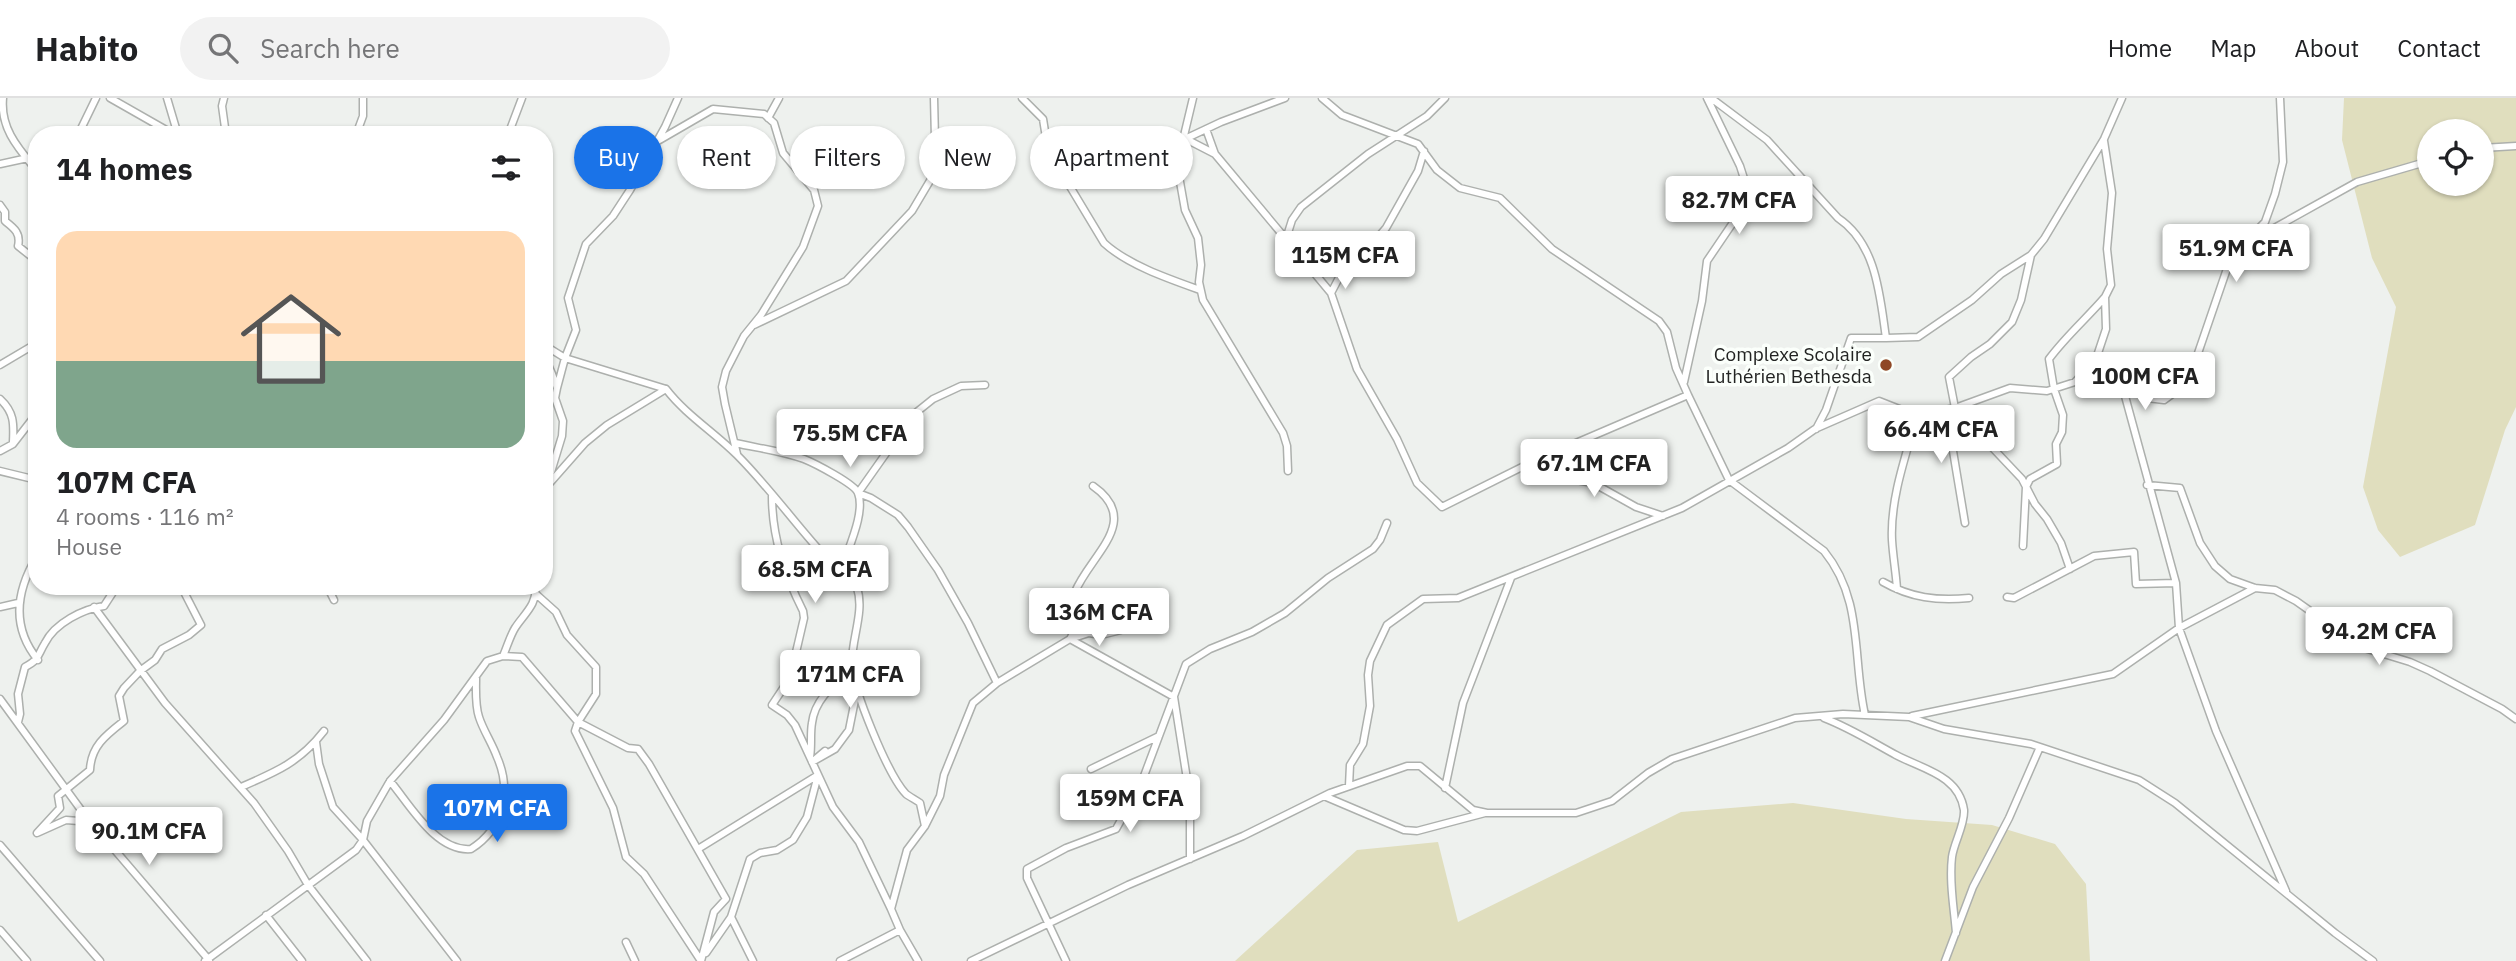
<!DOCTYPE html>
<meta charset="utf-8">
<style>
body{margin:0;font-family:"IBM Plex Sans",sans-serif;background:#f2f2f2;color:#202124;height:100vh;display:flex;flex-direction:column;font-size:26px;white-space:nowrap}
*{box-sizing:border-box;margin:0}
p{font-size:23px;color:#757577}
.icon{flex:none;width:38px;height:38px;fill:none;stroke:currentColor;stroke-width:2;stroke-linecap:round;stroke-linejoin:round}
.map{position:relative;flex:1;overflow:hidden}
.drawer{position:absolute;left:28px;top:28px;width:525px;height:469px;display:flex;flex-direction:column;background:#fff;border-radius:28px;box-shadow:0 2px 5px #0004}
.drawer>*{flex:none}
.hud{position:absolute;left:574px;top:28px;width:665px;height:63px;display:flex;gap:14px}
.buttons{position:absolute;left:2417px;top:21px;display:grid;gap:14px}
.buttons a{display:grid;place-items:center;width:77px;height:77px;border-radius:50%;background:#fff;box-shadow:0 2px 5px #0004;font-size:35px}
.price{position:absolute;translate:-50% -60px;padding:0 16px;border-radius:7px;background:#fff;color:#222;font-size:23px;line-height:46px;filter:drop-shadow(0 2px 4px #0008)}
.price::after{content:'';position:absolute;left:50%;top:42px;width:21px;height:16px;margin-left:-10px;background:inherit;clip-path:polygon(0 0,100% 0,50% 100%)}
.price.selected{background:#1a73e8;color:#fff}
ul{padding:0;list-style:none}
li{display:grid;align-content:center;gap:14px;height:371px;padding:0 28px}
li+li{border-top:2px solid #e0e0e0}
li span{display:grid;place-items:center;height:217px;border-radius:21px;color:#555}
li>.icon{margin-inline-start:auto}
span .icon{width:126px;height:126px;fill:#fffc;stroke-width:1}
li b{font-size:30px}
h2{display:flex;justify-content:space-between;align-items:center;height:84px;padding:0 28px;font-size:30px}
.pill{padding:0 24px;border-radius:32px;background:#fff;box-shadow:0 2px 5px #0004;font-size:24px;line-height:63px}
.pill.selected{background:#1a73e8;color:#fff}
header{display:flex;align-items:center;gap:42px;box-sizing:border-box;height:98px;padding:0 35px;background:#fff;border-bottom:2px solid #e0e0e0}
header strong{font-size:33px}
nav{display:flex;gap:38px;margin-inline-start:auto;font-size:24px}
.search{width:490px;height:63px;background:#f2f2f2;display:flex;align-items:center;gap:18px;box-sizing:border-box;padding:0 24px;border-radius:38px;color:#757577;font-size:26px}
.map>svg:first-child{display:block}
.green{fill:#e0debe;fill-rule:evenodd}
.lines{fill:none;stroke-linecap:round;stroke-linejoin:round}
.street-casing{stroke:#adb0ad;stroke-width:9}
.street{stroke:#fff;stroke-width:6}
.poi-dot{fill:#8f4726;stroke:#fbfffb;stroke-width:2.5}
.labels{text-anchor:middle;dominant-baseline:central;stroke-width:7;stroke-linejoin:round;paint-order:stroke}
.poi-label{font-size:19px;fill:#232423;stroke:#fbfffb;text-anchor:end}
</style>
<header>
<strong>Habito</strong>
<div class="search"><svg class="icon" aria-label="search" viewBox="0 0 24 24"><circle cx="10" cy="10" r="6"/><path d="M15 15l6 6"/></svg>Search here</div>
<nav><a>Home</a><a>Map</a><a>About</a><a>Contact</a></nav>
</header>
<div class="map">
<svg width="2516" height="863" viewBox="0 0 2516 863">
<rect width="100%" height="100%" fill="#eef1ee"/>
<!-- green -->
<path class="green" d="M2344 0H2516V309L2505 332 2475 427 2400 459 2378 432 2363 389 2396 209 2372 160 2342 42ZM2429 33H2482V86H2429Z
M1793 705 1906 721 1992 727 2055 746 2086 786 2090 863H1235L1357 752 1438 744 1458 824 1681 714Z"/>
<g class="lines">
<defs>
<path id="street" d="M3 0C0 31 19 51 37 73
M110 0 175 37
M167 0 178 37
M224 0 222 8 226 37
M1022 0 1043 21 1048 52 1104 145C1128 167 1169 181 1200 192
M1193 0 1177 67 1185 112 1198 140 1201 167 1199 184 1203 202 1283 335 1287 348 1288 373
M1322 0 1342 17 1418 46 1437 72 1460 90 1500 100 1552 151 1659 223 1667 234 1676 270 1688 297 1729 382 1824 453C1864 502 1852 559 1865 617
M1711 0 1767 42 1838 120C1877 146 1880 199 1886 240H1851L1826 312 1816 331
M768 20 779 0
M1206 31 1215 56
M78 37 96 0
M356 37 363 18V0
M508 37 522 0
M1182 39 1215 56 1331 195 1357 271 1397 341 1417 385 1442 409 1534 363 1688 297
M1187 40 1221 24 1285 0
M2104 43 2112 95 2107 151 2111 187 2105 199 2106 231 2096 261 2122 287 2176 485 2179 530 2216 633 2286 793
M656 44 713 11 764 16 774 25 783 55 814 92 818 108 803 149 761 217 744 238 726 273 722 289 725 306 737 356
M2482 50 2516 48
M0 66 37 58
M0 107 5 114V123C14 130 21 135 18 148L37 163
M1286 141 1292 122 1301 109 1368 56 1427 18 1445 0
M2249 144 2357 84 2429 63
M1331 195 1343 172 1369 150 1386 130 1418 73 1424 53
M754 227 846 183 912 113 931 81 935 41 934 0
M1886 240 1918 239 1972 202 2001 176 2031 157
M544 247 565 260 666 291
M544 257 552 276 557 290 555 300 563 323 562 338 544 397
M0 267 37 245
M1684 284 1702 203 1707 163 1747 104V90L1740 68 1707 0
M985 287 961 288 933 301 913 317 858 395 871 400 898 417 908 429 938 472 968 525 997 585
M2122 287 2147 300 2164 302 2179 291 2195 264 2231 159 2265 124 2275 96 2283 64 2280 0
M557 290 565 260 576 232 568 200 586 146 613 118 630 92 665 29 678 0
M0 301C14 314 14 325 13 344
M1955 310 1950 335 1965 425
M735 345C757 350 782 353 804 361 814 365 855 386 858 395 866 416 846 454 841 474
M0 353 13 346 37 315
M1534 363 1571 381 1593 385 1636 409 1663 418
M0 373 37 382
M548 387 585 345 607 327 666 291C686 317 714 334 737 357 779 399 812 451 857 490 865 513 851 542 852 566 853 592 888 677 906 696 910 699 916 702 920 705L925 728
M2147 387 2180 390 2200 445 2215 468 2230 481 2255 490 2275 492 2296 503 2361 549 2410 564 2430 573 2502 611 2516 621
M772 398C772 440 785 477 803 513L804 520 790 580 772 607 787 617 795 627 833 709 859 744 891 811
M2023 448 2026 389 2030 381 2057 366 2056 346 2062 334 2063 317 2054 291 2049 261C2066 238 2087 220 2105 199
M37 458C16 493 11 529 38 562
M2070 471 2061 445 2047 421 2035 406 2022 381 1987 344 1976 323 1955 310 2010 290 2047 293 2075 284 2096 261
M1883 484C1911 500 1937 503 1969 500
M327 488 334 502
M1897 491C1896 475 1893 459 1892 442 1890 401 1906 357 1917 318
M537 497 556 514 567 537 596 569V596L578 624 575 633 613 710 626 759 644 776 701 863
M2007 499 2014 500 2094 458 2134 454 2136 486 2176 485
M0 509 18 505
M94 509 165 605 254 705 288 753 308 787 367 863
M1070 541 1174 599 1190 700V761
M1070 541C1083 519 1068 512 1075 494 1090 457 1143 423 1093 388
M503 558C507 549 510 538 515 530 524 516 538 506 535 488
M0 601 84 716 209 862
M1912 618 2113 576 2179 530 2255 490
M1824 620C1850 630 1872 644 1896 657 1922 671 1959 677 1964 712 1965 727 1954 744 1952 759 1949 784 1954 810 1956 835
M18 624 20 616 18 596 25 569C40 561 37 558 45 545 55 525 83 511 104 508L117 488
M316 644 319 666 333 709 363 742 457 863
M825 653 812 664 835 651 849 632 855 602 854 590
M810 659C812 647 810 636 812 625 815 600 835 586 852 571
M1091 671 1159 638
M390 683C410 707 436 754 471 751 503 731 512 693 497 659 492 645 483 632 479 619 475 607 476 592 476 580
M1349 688 1350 667 1363 646 1370 608 1368 577 1370 563 1387 527 1423 501 1458 500 1682 410 1788 350 1815 331 1879 303 1917 318 1955 310 1949 279 1971 259 1990 246 2012 224 2021 202 2031 157 2044 141 2104 41 2122 0
M241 689C276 674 300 664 324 633
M1445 690 1463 605 1511 480
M1324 698 1404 732 1417 733 1485 715
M91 724 66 722 37 735 60 710 58 698 90 672C91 648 106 637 124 623L119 598 124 590 140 573 155 562 162 551 189 537 201 527 181 488
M0 747 100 863
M698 751 818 677
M266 817 302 863
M731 819 753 863
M0 832 27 863
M626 844 635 863
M706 855 731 819 750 761 760 755 777 752 793 742 807 719 818 677
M205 863 356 752 363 742 367 723 390 683 444 622 487 563 503 558 522 559 578 624 628 650 638 651 649 666 726 801 714 814 701 863
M840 863 900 832
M918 863 900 832 891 811 907 752 925 728 940 698 944 677 973 605 997 585 1070 541 1089 535 1101 537 1121 532
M971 863 1128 787 1243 738 1330 695 1407 668H1420L1473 712 1487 715H1576L1612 703 1648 675 1672 661 1795 620 1843 616 1909 619 1944 631 2031 646 2139 682 2175 705 2335 835 2373 863
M1066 863 1027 780V771L1066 750 1116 731 1141 686 1186 566 1210 551 1252 534 1285 515 1328 480 1373 451 1380 442 1387 425
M1945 863 1973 789 2009 720 2040 649"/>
</defs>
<!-- street casing -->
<use href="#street" class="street-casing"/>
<!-- street -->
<use href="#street" class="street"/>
</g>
<!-- markers -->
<circle class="poi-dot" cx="1886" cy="267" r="7"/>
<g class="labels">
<!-- poi labels -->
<g class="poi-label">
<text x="1872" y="256">Complexe Scolaire<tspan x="1872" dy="22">Luthérien Bethesda</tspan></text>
</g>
</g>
</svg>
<div class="buttons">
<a><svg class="icon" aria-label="locate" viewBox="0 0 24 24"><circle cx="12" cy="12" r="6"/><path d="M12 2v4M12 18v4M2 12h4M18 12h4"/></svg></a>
</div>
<b class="price" style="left:1739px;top:138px">82.7M CFA</b>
<b class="price" style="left:2236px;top:186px">51.9M CFA</b>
<b class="price" style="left:1345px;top:193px">115M CFA</b>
<b class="price" style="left:2145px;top:314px">100M CFA</b>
<b class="price" style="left:1941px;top:367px">66.4M CFA</b>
<b class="price" style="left:850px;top:371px">75.5M CFA</b>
<b class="price" style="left:1594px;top:401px">67.1M CFA</b>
<b class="price" style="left:815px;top:507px">68.5M CFA</b>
<b class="price" style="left:1099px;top:550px">136M CFA</b>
<b class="price" style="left:2379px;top:569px">94.2M CFA</b>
<b class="price" style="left:850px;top:612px">171M CFA</b>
<b class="price" style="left:1130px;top:736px">159M CFA</b>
<b class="price selected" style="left:497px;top:746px">107M CFA</b>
<b class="price" style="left:149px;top:769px">90.1M CFA</b>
<div class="hud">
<a class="pill selected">Buy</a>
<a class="pill">Rent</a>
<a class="pill">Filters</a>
<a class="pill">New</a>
<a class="pill">Apartment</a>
</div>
<section class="drawer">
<h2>14 homes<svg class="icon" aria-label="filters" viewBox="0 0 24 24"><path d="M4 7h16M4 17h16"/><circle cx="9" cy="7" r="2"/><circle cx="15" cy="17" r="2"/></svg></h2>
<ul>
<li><span style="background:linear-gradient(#ffd9b3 60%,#7fa58c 0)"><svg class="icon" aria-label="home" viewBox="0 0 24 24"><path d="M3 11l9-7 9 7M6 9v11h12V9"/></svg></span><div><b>107M CFA</b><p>4 rooms · 116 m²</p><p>House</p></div></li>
</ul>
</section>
</div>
